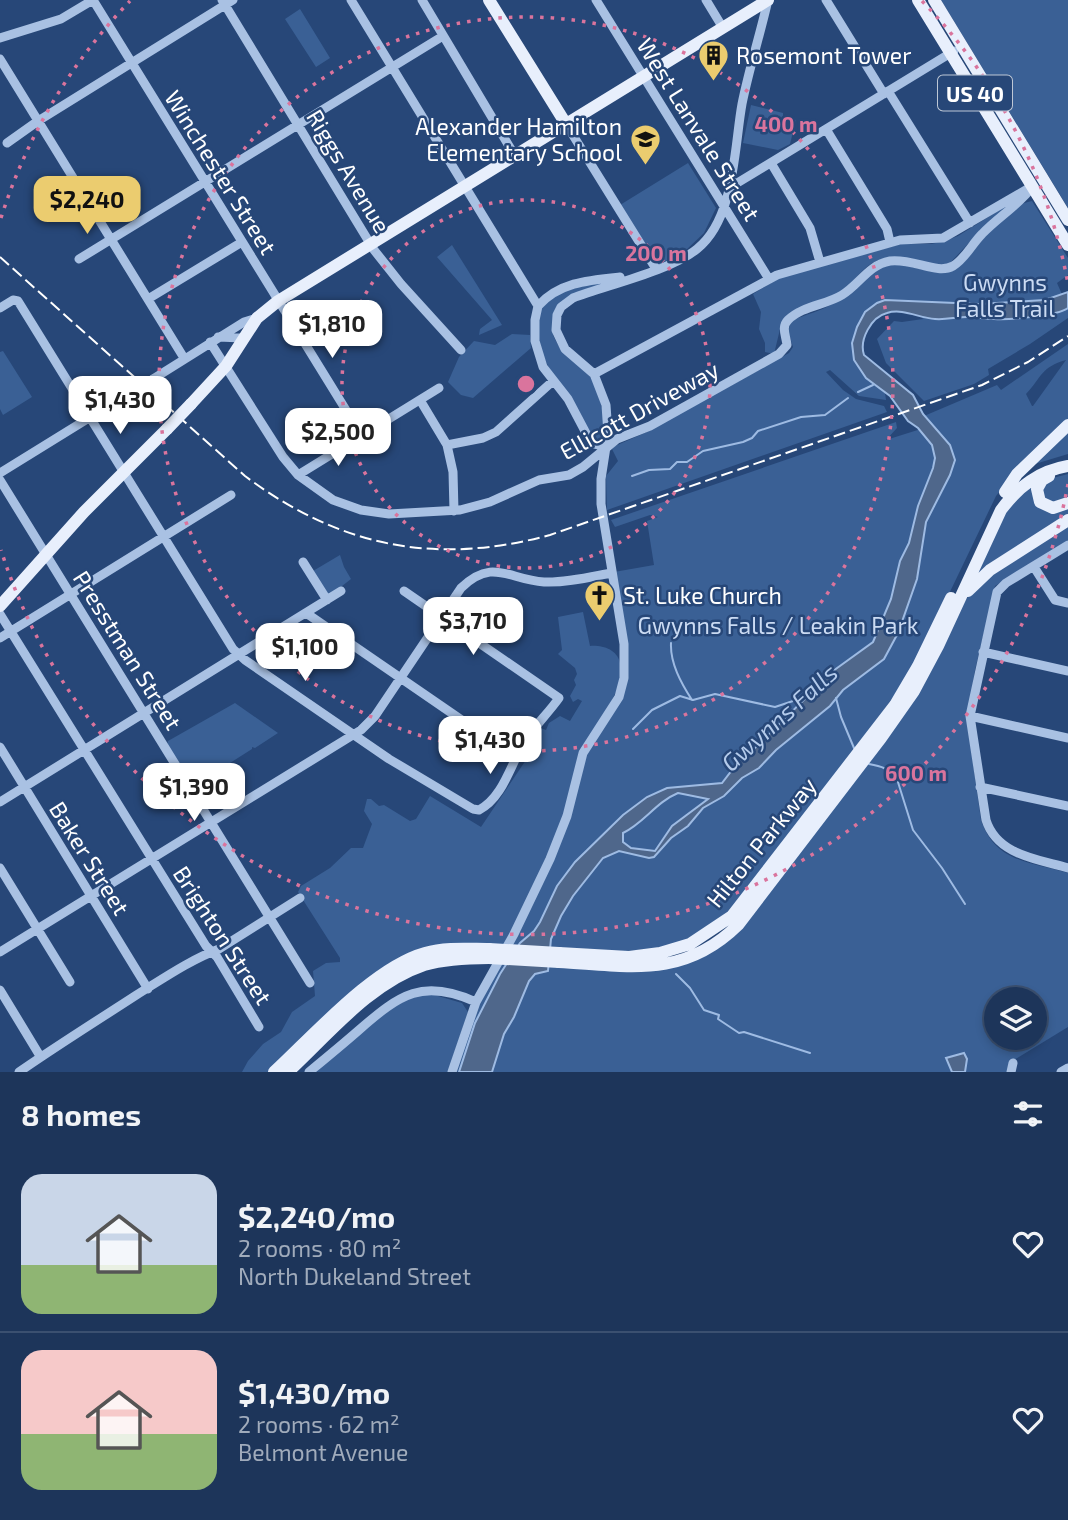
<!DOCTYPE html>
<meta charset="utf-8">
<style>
body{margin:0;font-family:"Exo 2",sans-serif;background:#2a4063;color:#f1f3f6;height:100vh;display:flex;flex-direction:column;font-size:26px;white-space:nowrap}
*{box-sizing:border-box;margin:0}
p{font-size:23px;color:#a0abbb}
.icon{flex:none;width:38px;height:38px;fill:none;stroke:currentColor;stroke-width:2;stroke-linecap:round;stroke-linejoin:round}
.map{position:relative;height:1072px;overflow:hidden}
.side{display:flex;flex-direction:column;background:#1d355a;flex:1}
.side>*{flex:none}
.tools{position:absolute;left:984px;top:987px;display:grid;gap:14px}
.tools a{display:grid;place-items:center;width:63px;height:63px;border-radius:50%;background:#1d355a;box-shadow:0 4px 10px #0003,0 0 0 2px #3b5070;font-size:35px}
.price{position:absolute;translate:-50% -60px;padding:0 16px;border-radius:14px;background:#fff;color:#222;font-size:23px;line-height:46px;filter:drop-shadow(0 2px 4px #0008)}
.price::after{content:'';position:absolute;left:50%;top:42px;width:21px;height:16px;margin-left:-10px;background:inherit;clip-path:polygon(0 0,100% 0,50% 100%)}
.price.selected{background:#ebcc6f;color:#111}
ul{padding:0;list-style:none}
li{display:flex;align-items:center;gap:21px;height:175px;padding:0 21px}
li+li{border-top:2px solid #3b5070}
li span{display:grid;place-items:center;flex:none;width:196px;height:140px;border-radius:21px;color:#555}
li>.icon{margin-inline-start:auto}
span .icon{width:84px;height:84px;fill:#fffc;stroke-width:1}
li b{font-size:30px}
h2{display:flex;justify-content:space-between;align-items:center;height:84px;padding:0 21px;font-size:30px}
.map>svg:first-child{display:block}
.green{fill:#3a6095;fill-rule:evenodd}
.water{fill:#4f678b;stroke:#9ebbe3;stroke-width:2;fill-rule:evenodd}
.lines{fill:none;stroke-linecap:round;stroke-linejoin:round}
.stream{stroke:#9ebbe3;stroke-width:2}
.minor{stroke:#a9c1e3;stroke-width:9}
.major{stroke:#e8effc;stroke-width:12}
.rail{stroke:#fff;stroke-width:2;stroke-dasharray:12 5;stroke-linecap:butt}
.minor-bridge{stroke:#a9c1e3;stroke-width:9}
.major-bridge{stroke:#e8effc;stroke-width:12}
.ring{fill:none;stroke:#da749d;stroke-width:3.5;stroke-dasharray:3.5 7}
.labels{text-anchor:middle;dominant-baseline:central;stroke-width:5;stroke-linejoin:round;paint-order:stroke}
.shield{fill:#274778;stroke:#bec8d6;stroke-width:2}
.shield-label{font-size:21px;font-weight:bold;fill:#fff}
.poi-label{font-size:23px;fill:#fff;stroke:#274778;text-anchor:start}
.street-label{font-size:23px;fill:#fff;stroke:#274778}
.park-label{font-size:23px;fill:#cbdbf3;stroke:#274778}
.water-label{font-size:24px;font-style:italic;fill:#b4cbeb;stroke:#274778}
.centre{fill:#da749d;stroke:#274778;stroke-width:3.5}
.ring-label{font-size:21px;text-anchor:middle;font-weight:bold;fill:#da749d;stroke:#274778;stroke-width:5;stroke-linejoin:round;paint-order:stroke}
</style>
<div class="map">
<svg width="1068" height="1072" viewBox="0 0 1068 1072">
<rect width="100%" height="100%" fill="#274778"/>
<!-- green -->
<path class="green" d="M941 0H1068V208Z
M300 9 330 58 316 67 285 19Z
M751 105 783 113V116L796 120 790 144 778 150 743 143Z
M688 163 716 208 704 233 685 251 658 265 620 205Z
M1017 199 983 228 948 265C924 266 906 253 879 260 863 265 855 282 842 291 824 305 801 314 781 325L774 354 765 352V343L759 329 761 312 753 294 781 277 901 244H931L945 241 958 236Z
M1032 201 1068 258V275L1057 283 1068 308V318L1030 344 988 369 989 375 974 384 924 401 886 363 877 339 894 321 902 322 923 319 917 310 882 308 861 337 859 369 885 393 886 400 859 396 830 370 826 372 843 390 856 399 884 406 887 412 607 510 606 476 618 461 612 449 615 446 647 432 789 353 793 347 788 331 792 320C805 315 821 311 832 304 852 292 866 269 890 265 912 262 941 281 957 268 980 250 1000 206 1032 201Z
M452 245 502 325 479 335 480 329 492 320 437 257Z
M609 282 564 300 553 335C565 361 573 356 589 375 600 388 609 427 600 442H596C578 414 512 334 547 301 563 287 588 285 609 282Z
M512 334 530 335 531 348 473 398 461 395 448 382 459 357 474 341 495 345Z
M1068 344V422L1009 480 996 496 922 650 900 688 740 902 691 940 653 949 625 951 510 946 526 916 585 756 616 709 627 683 614 572 654 565 647 521 658 517 650 515 615 527 611 520 896 422 897 428 886 440 924 428 947 458 942 492 950 475V445L924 416 997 385 1001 390ZM1066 360 1033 406H1032L1026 394C1042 377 1041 367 1066 360Z
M3 351 32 397 3 415 0 409V352Z
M1068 429V454L1035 464Z
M1068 474V501L1060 504 1042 501 1043 483 1049 479Z
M1038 481 1034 498 1068 506V517L976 576 1001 518 1016 497Z
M1068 524V540L995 586 975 670 967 720 981 820C995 862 1030 862 1068 873V1027L1014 1060 1009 1072H454L480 1001 501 964 707 955 967 598 983 579ZM996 999H1034V1038H996Z
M340 555 344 567 351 579 328 597 313 571Z
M583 612 590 646C602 645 617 649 620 663 625 688 606 706 597 727 582 766 569 805 553 843 538 878 520 912 504 946L444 945 269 1072H242L248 1061 263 1044 281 1032 292 1012 315 996 313 971 326 963 340 962V958L298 892 301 886 330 868 351 848H363L372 824 364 811 367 799H371L379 806 384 805 410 821 416 819 430 796 481 827 528 757 519 750 535 726 546 730 549 723 560 716 570 721 582 701 578 699 573 702 570 696 576 685 574 680 577 674 575 668 558 654 562 650 558 617Z
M235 703 278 733 255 748 252 747V749L219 770 222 775 196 791 167 745 168 741Z
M431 994 462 1003 468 1012 448 1072H314L387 1010 414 996Z"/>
<!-- water -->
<path class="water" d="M1068 292V308C1057 316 1009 320 994 319 985 319 976 317 967 317 956 317 946 320 935 319 919 318 903 308 887 313 871 317 859 340 864 355L913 395 923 414 950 445 955 460 950 475 926 522 917 579 898 633 884 659 843 690 830 706 776 750 759 768 742 778 724 796 703 808 688 826 671 838 654 857 649 858 619 851 603 858 573 896 561 916 551 939 548 971 535 974 529 981 514 1017 504 1034 492 1072H459L475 1023 500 974 520 943 534 931 540 922 557 886 575 862 623 815 647 797 667 788 722 783 742 757 750 753 833 671 873 642 891 599 900 561 909 543 918 506 933 468 935 458 932 445 918 428 908 421 890 396 866 378 854 360 852 343 857 327 865 312 877 303 885 300 979 304 1045 300ZM678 793 708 799 672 826 655 851 631 848 623 842V833C644 823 656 802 678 793Z
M964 1053 967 1059 965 1072H952L946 1058Z"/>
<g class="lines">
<!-- stream -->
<path class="stream" d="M858 392 873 385
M632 476 649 470 670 469 677 462H687L703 451 743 442 752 438 758 431 801 417 825 415 848 398
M671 643C670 663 681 683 692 700
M836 698 841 717 854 748
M633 729 652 710 680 696 693 700 715 694 775 707 793 701 816 687
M869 764C881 766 890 769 897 779L913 830 942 868 965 904
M676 974 690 988 704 1010 719 1015 718 1019 739 1033 744 1032 810 1053"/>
<!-- minor -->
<path class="minor" d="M93 0 362 436
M222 0 374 250 401 284 461 350
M351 0 538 306 535 320V341L543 367 568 399 587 435 594 444 606 447
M422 0 515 156
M596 0 769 279
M706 0 723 28
M826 0 884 94
M0 38 61 19 93 0
M0 59 184 358
M888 91 970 223
M566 124 656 269
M826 129 887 229 890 242
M7 143 38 121 233 0
M771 163 810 228 820 262
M729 188 954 51
M79 259 443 36
M148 299 242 242
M538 306C559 282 590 280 620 277
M0 308 13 300 18 301 233 649 245 660 389 759 473 809 479 810C502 798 510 767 522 746 532 728 547 715 559 698L404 591
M218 337 243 338
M210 342 283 457 298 475 333 500 361 510 389 514 460 510 490 502 539 480 569 475 583 467 617 439 650 426 779 354 787 345C786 336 781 327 788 320 802 306 826 305 842 295 860 284 868 265 890 261 913 258 937 275 953 266 965 259 972 244 982 234 998 217 1019 205 1033 186
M594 374 777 275 900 240 943 238 1031 187
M153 379 244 322 257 318
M420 400 447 445 453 472 454 511
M447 445 483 438 496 432 553 381
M0 473 131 392
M298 475 439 388
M0 480 310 983
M1068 545 1006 583 997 592 970 716 986 820C997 855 1037 859 1068 868
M303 562 327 600
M1034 567 1055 600 1068 603
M306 613 517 758
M0 614 206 946 217 957 259 1027
M0 638 231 495
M983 652 1068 671
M970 716 1068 738
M0 747 148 989
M980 787 1068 806
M0 802 341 591
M0 868 70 982
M0 952 361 730 375 716 461 588C493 557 509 580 544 582 566 583 590 577 611 573
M0 990 40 1056
M19 1072C58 1045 98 1020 138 994 164 978 190 960 219 949L300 898
M309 1072C326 1058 343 1044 359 1030 400 994 423 978 476 1002
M452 1072 476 1002 514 934 550 859 567 816 583 753 619 697 624 678V644L601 504V479L608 434 606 405 594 374 565 349 556 330 557 315 561 307 573 298C607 285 670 271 697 249 735 219 734 148 742 104 749 69 760 35 768 0
M1011 1072 1013 1063
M1061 1072 1068 1068"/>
<!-- major -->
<path class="major" d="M489 0 566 124
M918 0 1068 245
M934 0 1068 220
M191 404 226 366 257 318 278 301 768 0
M1049 476 1042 480 1037 489 1040 502 1053 508 1068 503
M1005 492 1017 474 1068 425
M968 591 990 570 1068 520
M0 606 84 512 167 429
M559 953 629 957 660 953 690 944 732 916 895 705 918 666 951 598
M559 962C629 966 683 979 738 925L881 738 914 691 938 646 1001 510C1019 486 1039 471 1068 466
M274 1072C314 1035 374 967 425 953 446 947 468 949 489 949
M288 1072C329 1034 370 983 424 965 445 959 467 958 489 958"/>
<!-- rail -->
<path class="rail" d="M0 257 245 476C340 547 435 566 550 535L982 385 1028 362 1068 336"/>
<!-- minor-bridge -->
<path class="minor-bridge" d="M131 392 153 379"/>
<!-- major-bridge -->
<path class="major-bridge" d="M167 429 191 404
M489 949 559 953
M489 958 559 962"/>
</g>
<!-- distance rings -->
<g class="ring">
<circle cx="526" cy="384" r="184"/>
<circle cx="526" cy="384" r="367"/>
<path d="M1068 484A551 551 0 0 1 1 550M1 218A551 551 0 0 1 130 1M922 1A551 551 0 0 1 1068 284"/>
</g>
<!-- icons -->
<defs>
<symbol id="building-pin" viewBox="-11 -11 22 30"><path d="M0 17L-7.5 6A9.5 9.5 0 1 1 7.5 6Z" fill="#ebcc6f" stroke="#274778"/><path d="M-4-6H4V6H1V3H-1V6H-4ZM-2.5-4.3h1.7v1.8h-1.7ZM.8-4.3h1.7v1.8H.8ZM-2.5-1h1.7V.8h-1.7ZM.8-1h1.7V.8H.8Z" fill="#111"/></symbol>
<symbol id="school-pin" viewBox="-11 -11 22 30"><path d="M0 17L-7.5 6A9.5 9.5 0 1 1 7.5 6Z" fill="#ebcc6f" stroke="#274778"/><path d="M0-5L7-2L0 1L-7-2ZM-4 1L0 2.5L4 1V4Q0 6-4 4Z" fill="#111"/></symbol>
<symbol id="church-pin" viewBox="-11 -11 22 30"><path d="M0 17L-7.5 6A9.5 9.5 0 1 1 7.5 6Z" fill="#ebcc6f" stroke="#274778"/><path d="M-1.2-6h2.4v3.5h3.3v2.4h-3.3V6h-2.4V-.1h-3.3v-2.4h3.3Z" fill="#111"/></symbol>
</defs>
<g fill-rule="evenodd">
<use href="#building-pin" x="696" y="38" width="35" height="47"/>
<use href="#school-pin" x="628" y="122" width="35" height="47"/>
<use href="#church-pin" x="582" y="578" width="35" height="47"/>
</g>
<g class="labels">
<!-- shield labels -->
<rect class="shield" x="938" y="75.5" width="74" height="35" rx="5"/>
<g class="shield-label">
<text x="975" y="93">US 40</text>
</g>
<!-- poi labels -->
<g class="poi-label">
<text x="736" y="55">Rosemont Tower</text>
<text x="622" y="126" text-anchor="end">Alexander Hamilton<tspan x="622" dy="26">Elementary School</tspan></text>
<text x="623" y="595">St. Luke Church</text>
</g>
<!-- street labels -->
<g class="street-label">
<text transform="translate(699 129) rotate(58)">West Lanvale Street</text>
<text transform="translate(349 171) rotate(59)">Riggs Avenue</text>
<text transform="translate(221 172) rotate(58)">Winchester Street</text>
<text transform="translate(639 410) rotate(-29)">Ellicott Driveway</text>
<text transform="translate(128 650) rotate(58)">Presstman Street</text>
<text transform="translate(761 842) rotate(-51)">Hilton Parkway</text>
<text transform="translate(90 858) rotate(58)">Baker Street</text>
<text transform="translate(223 935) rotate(57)">Brighton Street</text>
</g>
<!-- park labels -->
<g class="park-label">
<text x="1005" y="282">Gwynns<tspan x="1005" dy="26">Falls Trail</tspan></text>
<text x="778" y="625">Gwynns Falls / Leakin Park</text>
</g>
<!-- water labels -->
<g class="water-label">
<text transform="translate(779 717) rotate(-42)">Gwynns Falls</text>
</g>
</g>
<circle cx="526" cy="384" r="10" class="centre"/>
<g class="ring-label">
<text x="786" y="132">400 m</text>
<text x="656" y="261">200 m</text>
<text x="916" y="781">600 m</text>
</g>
</svg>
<div class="tools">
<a><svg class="icon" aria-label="layers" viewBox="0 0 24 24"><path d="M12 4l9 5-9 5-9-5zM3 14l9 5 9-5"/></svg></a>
</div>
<b class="price selected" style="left:87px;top:236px">$2,240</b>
<b class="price" style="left:332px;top:360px">$1,810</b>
<b class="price" style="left:120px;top:436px">$1,430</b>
<b class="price" style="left:338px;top:468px">$2,500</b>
<b class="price" style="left:473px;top:657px">$3,710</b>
<b class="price" style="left:305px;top:683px">$1,100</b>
<b class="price" style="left:490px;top:776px">$1,430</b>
<b class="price" style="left:194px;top:823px">$1,390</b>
</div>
<section class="side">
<h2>8 homes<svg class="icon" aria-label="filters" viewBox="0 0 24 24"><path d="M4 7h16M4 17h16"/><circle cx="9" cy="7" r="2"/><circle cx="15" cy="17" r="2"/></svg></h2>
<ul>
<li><span style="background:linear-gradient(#c9d6e8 65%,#8fb573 0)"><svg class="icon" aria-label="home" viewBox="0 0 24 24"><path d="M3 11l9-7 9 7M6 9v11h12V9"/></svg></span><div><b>$2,240/mo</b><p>2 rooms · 80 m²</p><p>North Dukeland Street</p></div><svg class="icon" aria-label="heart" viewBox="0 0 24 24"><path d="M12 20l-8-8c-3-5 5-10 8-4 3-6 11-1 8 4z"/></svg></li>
<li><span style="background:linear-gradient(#f6c9c9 60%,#8fb573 0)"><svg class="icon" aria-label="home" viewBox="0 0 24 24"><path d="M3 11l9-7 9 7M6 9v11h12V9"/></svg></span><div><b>$1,430/mo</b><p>2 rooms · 62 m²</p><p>Belmont Avenue</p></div><svg class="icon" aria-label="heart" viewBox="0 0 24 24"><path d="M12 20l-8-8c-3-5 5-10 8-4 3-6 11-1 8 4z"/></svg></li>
</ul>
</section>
